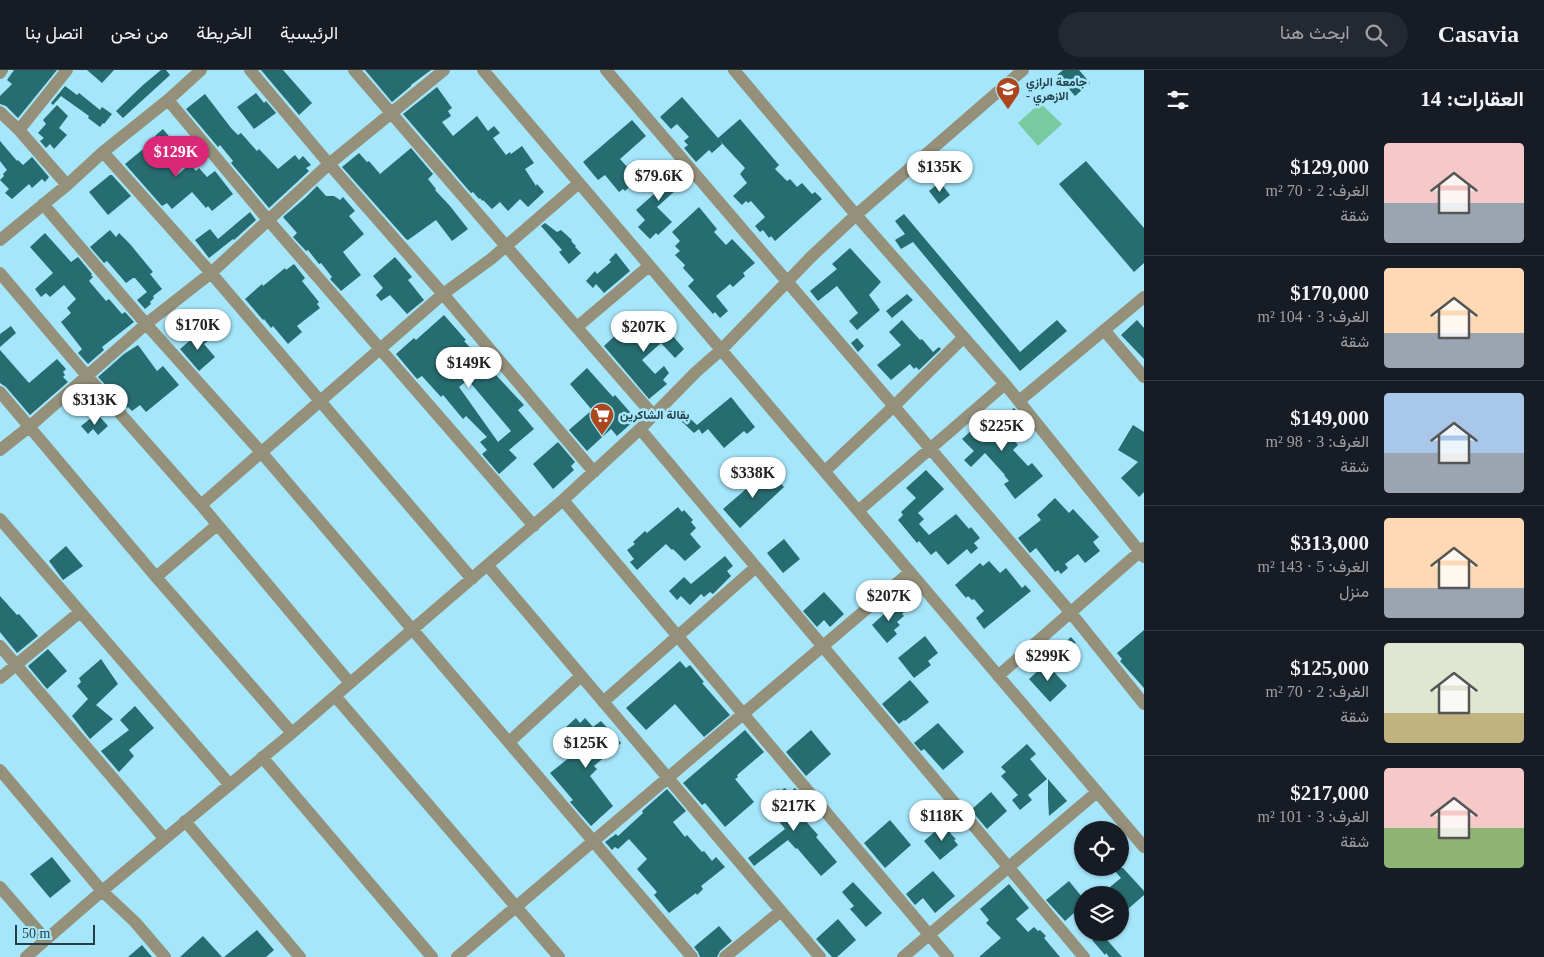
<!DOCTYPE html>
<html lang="ar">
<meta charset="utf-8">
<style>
body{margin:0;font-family:"Times New Roman",Vazirmatn,serif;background:#242831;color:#f1f3f6;direction:rtl;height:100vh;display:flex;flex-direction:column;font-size:19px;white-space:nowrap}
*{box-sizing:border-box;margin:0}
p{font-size:16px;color:#9ea1a6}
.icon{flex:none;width:28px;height:28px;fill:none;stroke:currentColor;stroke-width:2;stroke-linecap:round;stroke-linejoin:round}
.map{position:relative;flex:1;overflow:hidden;direction:ltr}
.side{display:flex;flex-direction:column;background:#171b24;width:400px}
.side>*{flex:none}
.tools{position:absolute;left:1074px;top:751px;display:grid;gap:10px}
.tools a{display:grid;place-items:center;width:55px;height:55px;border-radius:50%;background:#171b24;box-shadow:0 1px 4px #0004;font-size:25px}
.scale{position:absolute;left:15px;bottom:12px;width:80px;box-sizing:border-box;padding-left:5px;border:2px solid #233e46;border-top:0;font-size:14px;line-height:18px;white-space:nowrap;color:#233e46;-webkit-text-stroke:4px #a5e6fb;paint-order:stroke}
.price{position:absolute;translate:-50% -42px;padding:0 11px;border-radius:18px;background:#fff;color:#222;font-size:16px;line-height:32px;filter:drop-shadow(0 1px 2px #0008)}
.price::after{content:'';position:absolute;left:50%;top:30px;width:15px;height:11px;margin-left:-8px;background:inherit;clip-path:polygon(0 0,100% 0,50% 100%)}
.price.active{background:#db2777;color:#fff}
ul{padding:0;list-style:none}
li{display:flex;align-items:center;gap:15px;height:125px;padding:0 20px}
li+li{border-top:1px solid #363941}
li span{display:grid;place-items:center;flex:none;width:140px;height:100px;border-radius:5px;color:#555}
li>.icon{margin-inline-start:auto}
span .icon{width:60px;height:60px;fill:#fffc;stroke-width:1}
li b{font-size:21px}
h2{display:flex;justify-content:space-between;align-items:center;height:60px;padding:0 20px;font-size:21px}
header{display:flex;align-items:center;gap:30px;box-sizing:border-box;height:70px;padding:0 25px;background:#171b24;border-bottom:1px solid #363941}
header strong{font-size:24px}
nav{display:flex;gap:28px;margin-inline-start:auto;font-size:18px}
.search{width:350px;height:45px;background:#242831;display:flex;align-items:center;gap:12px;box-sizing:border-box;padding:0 18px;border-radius:28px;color:#9ea1a6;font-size:19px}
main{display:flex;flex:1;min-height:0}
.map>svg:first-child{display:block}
.green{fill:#78cba0}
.building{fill:#276c70;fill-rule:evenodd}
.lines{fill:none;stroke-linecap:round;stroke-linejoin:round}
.minor{stroke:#94907a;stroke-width:12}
.labels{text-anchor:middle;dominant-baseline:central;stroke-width:5;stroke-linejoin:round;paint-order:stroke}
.poi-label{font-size:12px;font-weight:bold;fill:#233e46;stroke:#a5e6fb;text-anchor:start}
</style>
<header>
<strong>Casavia</strong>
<div class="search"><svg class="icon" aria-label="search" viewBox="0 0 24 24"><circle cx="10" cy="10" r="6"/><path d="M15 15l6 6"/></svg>ابحث هنا</div>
<nav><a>الرئيسية</a><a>الخريطة</a><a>من نحن</a><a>اتصل بنا</a></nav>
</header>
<main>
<section class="side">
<h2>العقارات: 14<svg class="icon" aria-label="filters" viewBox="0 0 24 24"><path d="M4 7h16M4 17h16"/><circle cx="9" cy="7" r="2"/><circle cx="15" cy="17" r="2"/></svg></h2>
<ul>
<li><span style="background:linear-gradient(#f6c9c9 60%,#9aa5b1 0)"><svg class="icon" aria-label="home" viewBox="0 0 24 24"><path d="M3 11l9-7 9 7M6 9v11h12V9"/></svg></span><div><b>$129,000</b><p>الغرف: 2 · 70 m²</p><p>شقة</p></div></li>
<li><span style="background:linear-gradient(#ffd9b3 65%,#9aa5b1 0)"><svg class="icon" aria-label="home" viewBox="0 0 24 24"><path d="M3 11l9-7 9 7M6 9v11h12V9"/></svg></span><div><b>$170,000</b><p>الغرف: 3 · 104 m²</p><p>شقة</p></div></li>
<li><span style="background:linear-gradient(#a9c7e8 60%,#9aa5b1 0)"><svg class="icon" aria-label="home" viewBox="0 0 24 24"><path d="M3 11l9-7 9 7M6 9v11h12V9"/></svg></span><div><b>$149,000</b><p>الغرف: 3 · 98 m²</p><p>شقة</p></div></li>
<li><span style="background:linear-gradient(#ffd9b3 70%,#9aa5b1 0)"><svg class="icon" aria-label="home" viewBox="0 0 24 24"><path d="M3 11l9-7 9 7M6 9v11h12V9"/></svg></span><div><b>$313,000</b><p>الغرف: 5 · 143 m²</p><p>منزل</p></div></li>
<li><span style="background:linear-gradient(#dfe7d0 70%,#c2b280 0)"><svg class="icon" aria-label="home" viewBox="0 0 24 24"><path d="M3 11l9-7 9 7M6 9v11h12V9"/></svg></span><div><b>$125,000</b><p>الغرف: 2 · 70 m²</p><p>شقة</p></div></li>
<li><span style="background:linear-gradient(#f6c9c9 60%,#8fb573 0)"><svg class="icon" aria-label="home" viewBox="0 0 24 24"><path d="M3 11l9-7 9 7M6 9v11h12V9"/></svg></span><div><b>$217,000</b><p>الغرف: 3 · 101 m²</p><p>شقة</p></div></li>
</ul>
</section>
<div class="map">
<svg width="1144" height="887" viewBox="0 0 1144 887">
<rect width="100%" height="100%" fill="#a5e6fb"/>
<!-- green -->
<path class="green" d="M1040 33 1062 54 1038 76 1018 53Z"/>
<!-- building -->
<path class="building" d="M14 0H57L18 48 6 36 0 34V26L12 14 7 10Z
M87 0H114L102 13Z
M161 0H166L170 5 123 48 116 41 143 15Z
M261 0H283L312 33 299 45Z
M365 0H431L411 15V16L392 32Z
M1063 0H1079L1090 13 1075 26 1057 5Z
M65 16 77 25 79 23 100 40 102 37 112 44 104 54 103 53 100 57 88 48 89 46 61 26 53 35 51 33Z
M437 17 452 38 448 41 451 46 442 52 453 66 477 46 488 61 494 56 500 63 493 68 506 85 510 82 511 84 522 76 534 93 525 99 536 116 537 114 544 122 528 137 520 129 508 141 500 132 492 139 483 130 482 131 480 128 479 129 473 122 471 123 403 44Z
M256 23 264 33 266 31 276 43 254 59 237 37Z
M205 24 231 58 238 65 241 63 257 81 259 79 278 99 295 85 299 90 303 86 311 95 306 98 309 101 269 138 231 93 233 91 220 75 218 77 186 39Z
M682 27 718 68 740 49 779 95 775 99 787 111 790 109 797 117 802 113 812 124 815 122 822 129 775 171 771 166 769 168 763 160 760 162 755 156 765 147 751 131 748 133 746 131 742 135 733 126 747 113 740 104 745 98 720 71 722 74 712 83 709 80 696 92 684 78 688 75 684 71 689 67 677 54 671 59 660 47Z
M57 35 68 46 59 58 67 65 54 79 50 74 46 78 40 71 44 68 38 63 46 54 43 50Z
M632 50 646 66 620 89 638 109 625 121 623 119 619 122 605 105 598 110 583 92Z
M163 59 172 70 158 84 176 106 190 94 196 101 199 98 207 107 215 101 233 124 212 141 208 136 206 138 192 122 172 139 167 133 162 136 125 94 153 71 152 70 157 64Z
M0 71 17 91 18 90 23 95 32 87 49 107 45 112 42 109 32 118 29 114 12 129 5 123 9 119 0 110 4 106 3 104 7 100 0 91Z
M411 78 433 104 428 109 436 119 435 120 450 136 468 159 452 171 436 150 408 170 406 169 342 97 359 83 367 92 369 91 380 104Z
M1086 91 1144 158V193L1134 202 1059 114Z
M669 94 686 114 677 122 676 120 657 137 672 152 658 165 656 163 650 169 638 157 645 150 636 140 654 124 647 115Z
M110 105H112L131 126 108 145 89 122Z
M940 112 950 125 939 134 929 121Z
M317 116 326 126H334L340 130 343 127 355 141 349 146 364 164 343 182 361 205 341 221 330 209 332 207 321 193 319 194 308 180 306 181 293 167 297 163 283 147 305 128Z
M699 137 717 159 714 162 726 175 732 169 755 193 743 203 745 206 733 217 730 214 716 226 728 241 720 248 715 242 713 244 688 216 694 210 683 198 685 195 675 185 680 181 675 176 680 171 672 162Z
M250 142 256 150 234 170 233 169 209 188 195 170 210 159 218 169Z
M904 144 1020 282 1057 250 1067 261 1020 301 913 172 901 179 895 170 905 164 895 151Z
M545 153 557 162 561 160 572 170 571 171 576 176 575 177 581 183 569 194 559 182 562 180 541 156Z
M110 160 116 167 119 163 130 174 153 202 150 204 162 219 153 226 154 228 150 232 151 234 145 239 137 230 147 222 135 208H133L126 213 107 191 104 193 90 177Z
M45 163 71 192 78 187 92 204 91 205 93 207 89 211 106 231 109 229 122 244 125 242 134 252 102 277 104 280 88 294 78 283 82 279 61 252 71 243 67 238 76 229 64 215 50 227 46 223 41 227 35 219 53 203 30 177Z
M850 178 881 212 869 225 880 240 857 260 849 251 858 243 837 216 818 231 810 221 837 199 832 194Z
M616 183 630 201 604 223 596 214 593 218 586 211 595 201 597 204 611 192 609 190Z
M395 187 412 207 408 210 424 230 407 244 390 225 381 231 376 225 383 218 373 206Z
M294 194 305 208 302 211 319 232 317 234 320 238 297 256 302 262 288 274 273 256 271 258 264 249 263 250 245 229 262 214 263 216 285 198 286 200Z
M907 224 913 230 892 248 886 241Z
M654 244 684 279 675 288 661 273 642 290 655 304 664 296 669 303 663 310 667 314 649 329 604 276 622 259 627 264 645 249 646 251Z
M444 245 466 270 464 271 524 335 518 340 534 359 509 380 517 388 499 404 482 384 487 380 480 372 487 367 466 346 463 349 443 325 441 327 422 306 417 309 396 284 414 268 416 270ZM468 310 511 361 498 372 459 317Z
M902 250 920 270 922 269 933 282 939 277 941 279 919 300 916 297 914 299 910 294 891 310 877 295 901 275 889 262Z
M1137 250 1144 258V289L1121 265Z
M11 256 16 263 0 277V264Z
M201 261 209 270 204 274 215 287 199 301 180 279Z
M857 268 864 276 858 282 851 273Z
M138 275 157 301 163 296 179 315 146 342 140 335 132 341 128 337 127 338 98 307 124 284Z
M0 280 29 313 57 289 66 299 63 302 65 305 63 307 68 312 30 345 6 317 0 313Z
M587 298 613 327 615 325 636 349 617 366 611 359 587 381 569 360 592 340 570 314Z
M731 327 755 357 747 364 744 361 724 378 708 359 702 364 699 359 694 363 680 350 685 344 697 355Z
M1014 338 1022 348 1009 360 1010 361 1007 363 1018 375 1013 380 1028 396 1032 393 1043 406 1015 429 1004 414 1009 411 1004 405H1005L985 383 971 397 964 390 974 381 962 369 992 342 1000 351Z
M100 347 108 356 98 365 93 359 88 364 81 356 91 348 94 353Z
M1133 355 1144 362V422L1139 427 1121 408 1138 392 1118 380Z
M558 372 575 392 571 396 574 400 553 419 533 394Z
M768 400 784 417 740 458 723 439Z
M926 400 944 419 918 443 924 449 919 454 929 465 956 444 969 459 971 457 980 468 974 473 978 478 971 484 967 479 948 495 936 481 931 485 919 471 917 473 898 450 903 445 901 442 916 428 906 418Z
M1055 428 1069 443 1073 439 1099 467 1093 472 1100 481 1085 493 1078 484 1065 494 1068 498 1061 504 1058 500 1055 502 1036 478 1030 483 1018 468 1041 450 1037 445Z
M678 437 682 442 684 440 693 450 691 452 696 458 690 464 701 477 685 491 673 479 672 480 666 474 637 500 630 492 634 489 627 480 635 474 633 472 645 461 647 463Z
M784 469 800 489 783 503 767 483Z
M66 476 83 496 63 510 49 491Z
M725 486 733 496 727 501 731 506 713 524 710 522 704 527 701 524 690 535 681 526 677 530 669 521 684 507 691 514Z
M989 491 1000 503 1006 498 1022 518 1025 515 1031 521 984 559 976 548 984 541 974 529 972 530 968 526 966 528 955 515 980 493 983 496Z
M824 522 844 544 830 557 824 550 817 557 803 541Z
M0 526 17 545 19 544 38 566 17 583 0 562Z
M897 532 905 541 902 544 904 546 897 552 900 555 894 560 897 564 887 573 872 555Z
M1144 560V618L1120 591 1122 589 1117 583Z
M925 566 938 583 928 591 931 595 914 608 898 588Z
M1071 567 1076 573 1062 586 1056 580Z
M48 579 67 601 47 619 28 596Z
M101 589 118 614 96 635 113 649 90 669 72 646 88 629 77 616 81 612 79 608Z
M680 591 686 598 690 595 704 612 702 613 730 645 704 667 675 634 646 660 626 638Z
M1044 591 1067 616 1050 632 1029 609 1040 599 1038 597Z
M910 610 929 632 905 651 904 650 899 654 882 634Z
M135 636 154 658 129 680 134 686 119 702 101 681 129 660 120 650Z
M576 648 580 653 585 648 593 657 601 651 621 673 594 696 597 699 590 706 613 736 591 756 570 732 573 730 550 703 575 683 573 681 580 675 566 657Z
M938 653 964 682 943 700 924 679 921 681 914 673Z
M745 660 764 682 737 705 738 707 735 709 754 732 725 757 705 733 702 735 683 713Z
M811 660 831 684 806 706 786 682Z
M1027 674 1036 684 1030 689 1047 709 1028 725 1032 730 1020 740 1012 730 1018 725 1001 706 1006 702 1001 697Z
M1048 709 1067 731 1049 746 1048 728Z
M785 718 789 723 795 718 804 729 798 734 800 737 796 740 818 765 816 767 837 792 821 806 797 778 796 779 788 770 754 796 748 788 785 759 763 731 778 719 780 721Z
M667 719 686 741 673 752 685 767 687 765 702 782 704 781 712 791 716 787 725 797 701 816 703 819 697 825 696 823 669 843 654 825 657 822 637 799 647 789 629 769 618 779 615 777 612 780 605 772 616 764 618 766 643 743 642 741Z
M991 722 1007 741 987 759 971 740Z
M890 750 911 775 885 798 864 773Z
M945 753 951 761 950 763 956 769 954 770 958 775 940 790 924 771Z
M52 787 71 811 50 828 30 804Z
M1112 798H1123L1144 821V825L1120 846V825H1100L1121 808Z
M933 801 955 826 935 843 923 828 915 835 906 824Z
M1069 811 1082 827V836L1065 851 1046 830Z
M853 812 882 843 866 857 850 839 854 836 842 822Z
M1009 814 1029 838 1016 849 1028 862 1034 857 1038 861 1040 860 1046 866 1044 868 1060 887H979L1001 868 986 853 989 850 980 839Z
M838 849 856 870 837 887H832L816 869Z
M719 856 732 871 720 881 717 887H700L698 882 694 877Z
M257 860 274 880 266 887H224Z
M1101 863 1122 887H1109L1106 883 1105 885 1092 870Z
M203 866 222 887H180Z
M142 875 152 887H128Z"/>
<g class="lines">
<!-- minor -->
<path class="minor" d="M250 0 329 94 443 224 594 402
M354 0 506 176 653 345
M483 0 1144 777
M606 0 1071 543 1144 634
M734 0 856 145 1005 314 1144 487
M0 3 2 0
M168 30 269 151 534 456
M0 42 19 60 67 115
M19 60 67 0
M103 82 211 203 472 509
M43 134 146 254 261 382 692 887
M0 170 67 115 103 82 168 30 201 0
M0 203 87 306 201 435 350 613
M577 257 649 196
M1104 260 1144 307
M0 322 156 507 292 663
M1019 331 1144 227
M640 359 1084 887
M0 380 29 357 146 254 211 203 329 94 444 0
M825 401 894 336 963 268
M563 430 948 887
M201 435 443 224 491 189 579 113
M858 441 1005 314
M0 449 230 715
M488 496 820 887
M156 507 217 455
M0 576 164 768
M998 606 1144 478
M0 608 80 542
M335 626 559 887
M603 632 756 497
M509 672 581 606
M262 687 432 887
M0 700 102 821 135 852 165 887
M185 751 300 887
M0 817 46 870
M26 887 102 821 292 663 563 430 640 359 696 302 721 280 811 187 856 145 1023 0
M457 887 910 502
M725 887 781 841
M903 887 1097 722"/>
</g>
<!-- icons -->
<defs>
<symbol id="university-pin" viewBox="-11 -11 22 30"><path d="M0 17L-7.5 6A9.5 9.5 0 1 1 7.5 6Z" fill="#ac461d" stroke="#a5e6fb"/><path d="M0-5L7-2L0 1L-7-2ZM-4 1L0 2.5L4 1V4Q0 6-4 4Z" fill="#fff"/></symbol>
<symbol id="supermarket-pin" viewBox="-11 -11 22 30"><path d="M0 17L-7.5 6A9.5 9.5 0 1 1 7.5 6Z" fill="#ac461d" stroke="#a5e6fb"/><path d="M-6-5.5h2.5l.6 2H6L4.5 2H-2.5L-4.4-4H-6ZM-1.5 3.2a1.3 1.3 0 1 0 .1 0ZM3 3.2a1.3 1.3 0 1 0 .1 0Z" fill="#fff"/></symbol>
</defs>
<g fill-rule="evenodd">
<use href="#university-pin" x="994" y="5" width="28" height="38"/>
<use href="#supermarket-pin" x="588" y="331" width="28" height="38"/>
</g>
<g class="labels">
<!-- poi labels -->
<g class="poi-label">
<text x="1026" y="12">جامعة الرازي<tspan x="1026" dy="14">- الازهري</tspan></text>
<text x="620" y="345">بقالة الشاكرين</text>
</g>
</g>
</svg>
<div class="tools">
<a><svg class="icon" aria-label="locate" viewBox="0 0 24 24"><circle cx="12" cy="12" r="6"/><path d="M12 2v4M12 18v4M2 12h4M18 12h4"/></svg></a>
<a><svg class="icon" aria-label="layers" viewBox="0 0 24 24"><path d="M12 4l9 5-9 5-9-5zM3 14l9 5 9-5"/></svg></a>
</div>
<div class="scale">50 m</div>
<b class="price active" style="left:176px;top:108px">$129K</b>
<b class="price" style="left:940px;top:123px">$135K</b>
<b class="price" style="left:659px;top:132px">$79.6K</b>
<b class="price" style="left:198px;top:281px">$170K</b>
<b class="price" style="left:644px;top:283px">$207K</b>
<b class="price" style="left:469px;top:319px">$149K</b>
<b class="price" style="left:95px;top:356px">$313K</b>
<b class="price" style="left:1002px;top:382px">$225K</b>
<b class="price" style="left:753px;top:429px">$338K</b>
<b class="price" style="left:889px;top:552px">$207K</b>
<b class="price" style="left:1048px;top:612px">$299K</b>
<b class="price" style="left:586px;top:699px">$125K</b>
<b class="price" style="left:794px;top:762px">$217K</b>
<b class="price" style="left:942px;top:772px">$118K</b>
</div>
</main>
